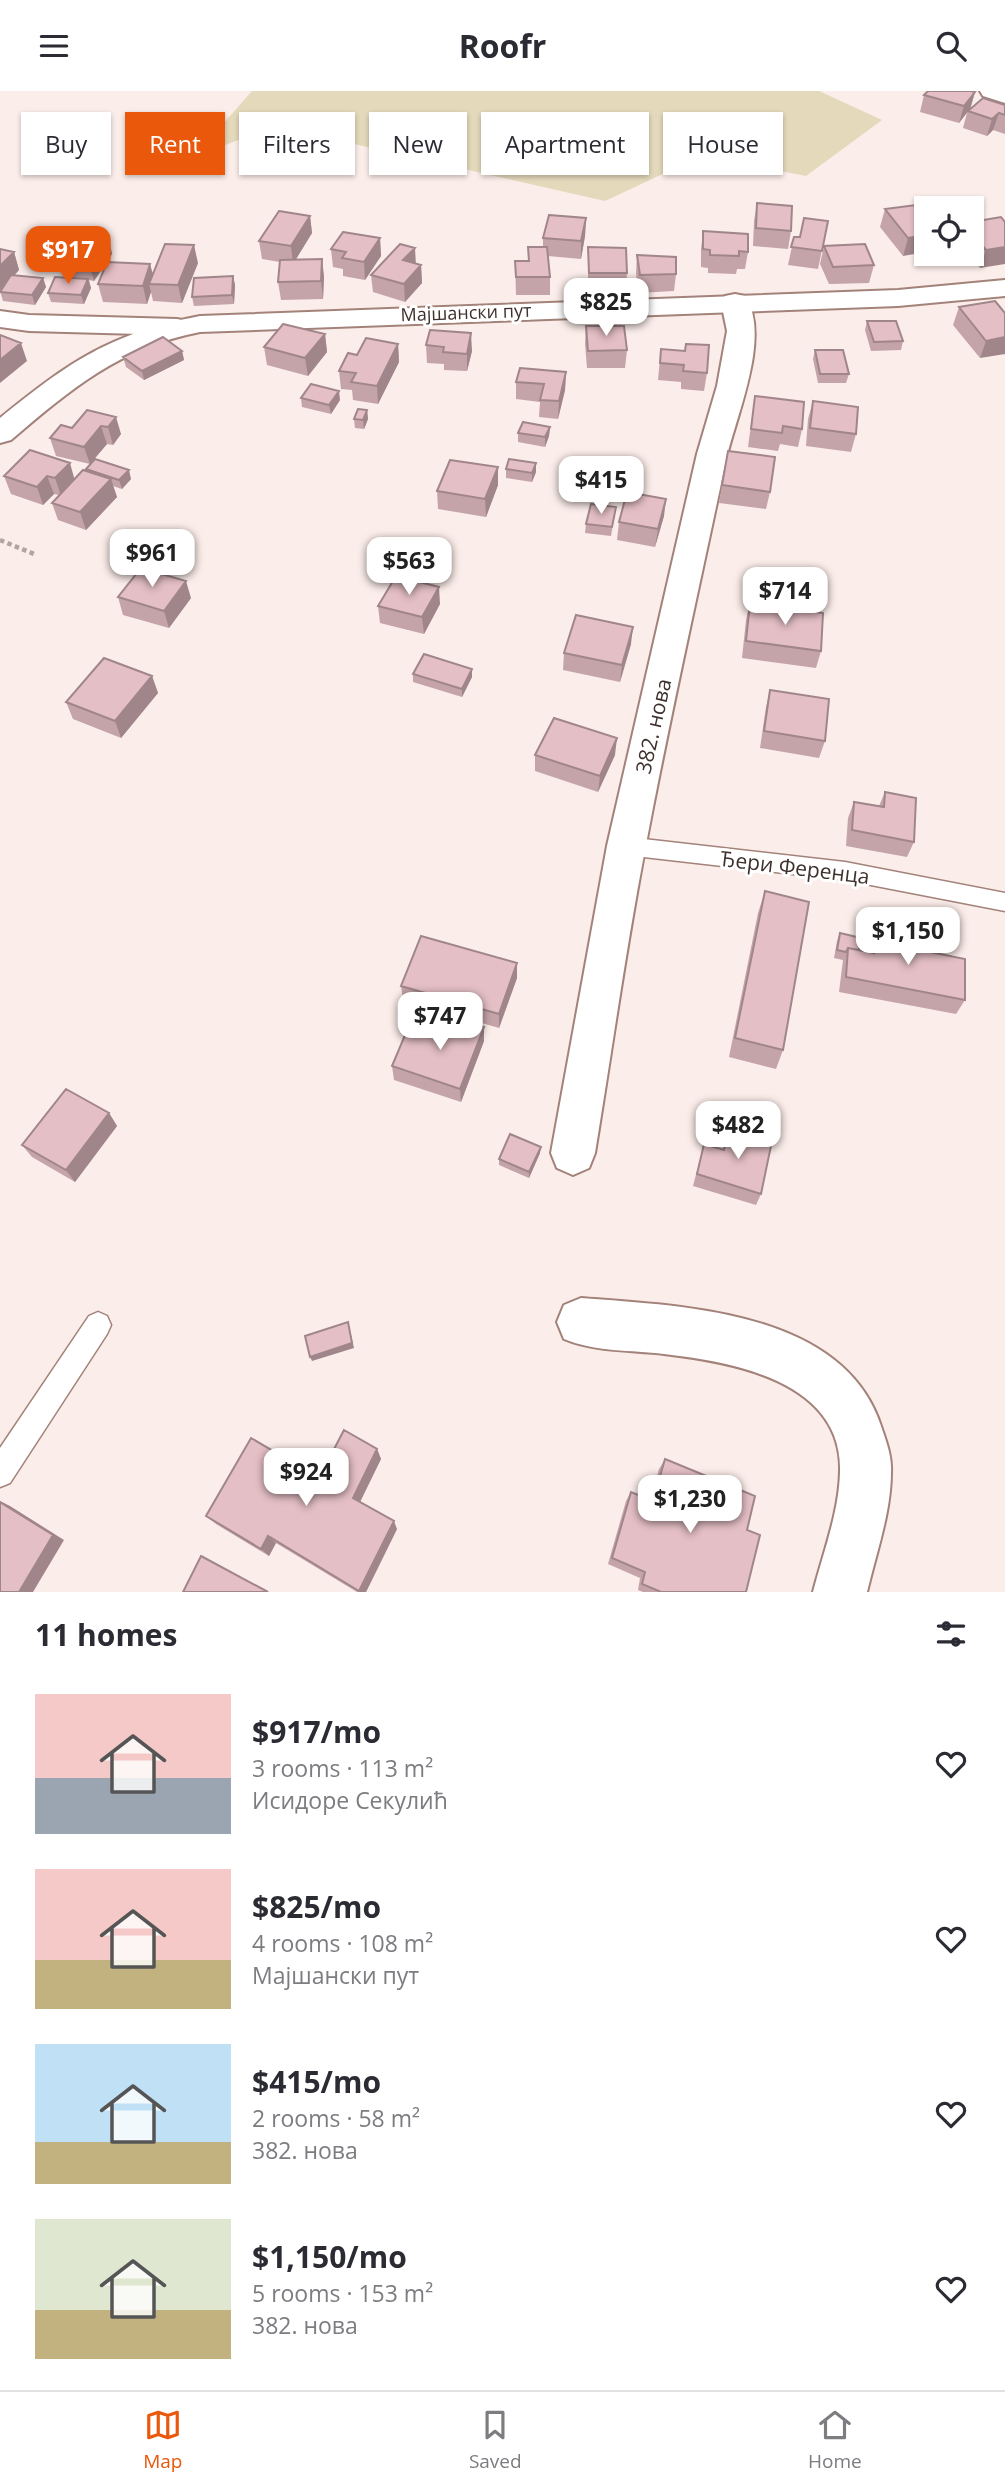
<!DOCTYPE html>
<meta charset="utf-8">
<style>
body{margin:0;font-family:"Open Sans",sans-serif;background:#f2f2f3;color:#2b2b33;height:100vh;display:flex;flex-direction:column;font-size:26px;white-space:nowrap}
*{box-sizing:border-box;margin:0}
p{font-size:23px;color:#7c7c81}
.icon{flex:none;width:38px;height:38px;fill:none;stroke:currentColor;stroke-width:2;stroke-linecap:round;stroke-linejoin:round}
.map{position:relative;height:1501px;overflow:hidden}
.details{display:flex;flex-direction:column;background:#fff;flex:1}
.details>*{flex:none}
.banner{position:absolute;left:21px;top:21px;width:964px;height:63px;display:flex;gap:14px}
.tools{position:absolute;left:914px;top:105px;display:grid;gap:14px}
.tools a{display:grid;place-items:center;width:70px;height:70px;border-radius:0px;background:#fff;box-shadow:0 2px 5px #0004;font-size:35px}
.price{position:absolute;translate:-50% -60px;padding:0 16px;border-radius:14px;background:#fff;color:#222;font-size:23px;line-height:46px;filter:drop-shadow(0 2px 4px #0008)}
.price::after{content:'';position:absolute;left:50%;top:42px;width:21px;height:16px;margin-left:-10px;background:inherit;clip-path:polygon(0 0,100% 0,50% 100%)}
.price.on{background:#ea580c;color:#fff}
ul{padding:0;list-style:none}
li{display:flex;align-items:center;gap:21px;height:175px;padding:0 35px}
li span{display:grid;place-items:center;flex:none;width:196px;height:140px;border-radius:0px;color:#555}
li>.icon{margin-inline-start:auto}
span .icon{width:84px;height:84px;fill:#fffc;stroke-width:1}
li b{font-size:30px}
h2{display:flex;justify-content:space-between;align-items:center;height:84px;padding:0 35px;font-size:30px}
.chip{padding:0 24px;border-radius:0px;background:#fff;box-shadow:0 2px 5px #0004;font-size:24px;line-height:63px}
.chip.on{background:#ea580c;color:#fff}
header{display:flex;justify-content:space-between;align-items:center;height:91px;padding:0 35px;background:#fff;font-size:32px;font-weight:700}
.dock{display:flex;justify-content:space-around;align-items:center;height:98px;border-top:2px solid #e1e1e2;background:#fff;font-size:19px;color:#7c7c81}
.dock a{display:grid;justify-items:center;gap:4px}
.dock .on{color:#ea580c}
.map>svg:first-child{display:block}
.green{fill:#e4d9bb}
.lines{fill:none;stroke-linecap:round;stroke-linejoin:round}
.lane-casing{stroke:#a3827a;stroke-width:3}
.street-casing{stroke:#a3827a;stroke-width:4}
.secondary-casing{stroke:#a3827a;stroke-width:4}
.path{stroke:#b2a4a0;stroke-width:4.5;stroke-dasharray:4.5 3.5;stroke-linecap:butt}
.lane{fill:#fff;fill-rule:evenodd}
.street{fill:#fff;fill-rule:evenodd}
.secondary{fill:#fff;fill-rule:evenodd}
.wall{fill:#c4a4a9}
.shaded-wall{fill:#a0868a}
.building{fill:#e4bfc5;stroke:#a0868a;stroke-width:2}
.labels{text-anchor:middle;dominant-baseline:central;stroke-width:6;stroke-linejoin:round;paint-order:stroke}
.far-street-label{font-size:18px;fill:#3e312d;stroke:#fff}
.street-label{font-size:21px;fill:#3e312d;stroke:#fff}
</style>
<header><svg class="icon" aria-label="menu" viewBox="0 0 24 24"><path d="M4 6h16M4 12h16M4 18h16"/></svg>Roofr<svg class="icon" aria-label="search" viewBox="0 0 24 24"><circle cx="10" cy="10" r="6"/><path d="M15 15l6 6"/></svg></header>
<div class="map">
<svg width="1005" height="1501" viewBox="0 0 1005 1501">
<rect width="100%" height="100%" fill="#fbede9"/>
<!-- green -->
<path class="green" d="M252 0H819L882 29 806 85 701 65 605 110 275 35 194 66Z"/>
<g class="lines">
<defs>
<path id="lane" d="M626 746 845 771 1005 802V820L845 789 626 764 619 761 615 755 619 749Z
M98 1221 107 1225 111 1234 107 1243 10 1392 0 1396V1357L89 1225Z"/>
<path id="street" d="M980 0H1005V12L983 5Z
M735 203 745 205C772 245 735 327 726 369 699 497 670 625 646 753 626 856 612 959 595 1062L589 1077 573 1084 557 1077 551 1062 607 755 697 363 717 295 727 240 721 211 725 205Z
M0 220 29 224 177 228 187 230 191 236 187 242 177 244 29 240 0 236Z
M581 1207C682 1215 843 1219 881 1335 886 1350 892 1365 891 1381 891 1422 876 1462 867 1501H813C823 1462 839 1422 840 1381 843 1290 733 1271 664 1263 631 1259 595 1261 564 1248L557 1231 564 1214Z"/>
<path id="secondary" d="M1005 189V205L898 215 200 241C119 257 72 297 11 349L0 352V327C69 271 111 242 200 225L898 199Z"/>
</defs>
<!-- lane casing -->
<use href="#lane" class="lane-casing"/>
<!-- street casing -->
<use href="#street" class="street-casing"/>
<!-- secondary casing -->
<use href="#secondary" class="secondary-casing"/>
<!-- path -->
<path class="path" d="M0 449 34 463"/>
<!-- lane -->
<use href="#lane" class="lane"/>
<!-- street -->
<use href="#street" class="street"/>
<!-- secondary -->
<use href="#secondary" class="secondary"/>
</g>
<!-- wall -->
<path class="wall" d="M975 1 970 17 1005 14V43L993 39 987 45 963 37 967 22 959 32 920 21 924 4Z
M757 112 791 140 788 158 753 155 754 130Z
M924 113 903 165 880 136 885 118Z
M310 125 312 142 296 168 324 185 323 208 281 209 278 191 280 171 262 168 259 150Z
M586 127 585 145 581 168 548 165 550 186V204H516L515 170H528V156H543V147Z
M828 130 818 178 788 174 794 146H800Z
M971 131H1005L980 177 968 163H971Z
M703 140 748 161 745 178H737L736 183 708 182V177L701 176V158Z
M108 145 112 163 94 190 89 189 91 197 84 213 51 211 48 202 75 187 66 186 61 168Z
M380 147 381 165 365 189 343 185V178L333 176 331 158Z
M824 155 874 174 869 192 829 193 820 173Z
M588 156 627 182 626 200H588Z
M415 157V172L421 174 422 192 405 211 373 201 371 184Z
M14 161 19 179 14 185 43 187 46 196 35 214 3 210 0 200Z
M637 164 676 183 674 200 638 202 636 182Z
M198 172 182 212 153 210 151 201 147 213 103 211 98 193Z
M233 185 235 194 234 213 194 215 192 206Z
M959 216 1005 222 980 267 953 234Z
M867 230 903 250 901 259 871 260 865 239Z
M586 235 627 259 625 277H587L585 253Z
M430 239 472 260 467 280 444 279V273L427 272 426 254Z
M325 243 327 261 308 285 267 274 264 256Z
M398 253 399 271 378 313 353 309 352 299 341 298 339 280 357 264Z
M661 258 707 282 704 300 681 298V291L658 289Z
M815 259 849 283 846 292H818L813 268Z
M182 260 184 269 144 289 126 276 123 266Z
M566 281 565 299 558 328 539 326 540 311 516 308V291Z
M755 305 802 338 798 356 780 353 778 360 748 356Z
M301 307 340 309 331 323 302 316Z
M813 310 856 343 851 361 806 355 808 328Z
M87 319 121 343 113 354 107 353 90 373 56 365 50 347 72 337Z
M367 319 368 328 364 338 355 337 354 328Z
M550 336 549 345 545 356 518 351V342Z
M30 359 75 388 86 380V378L131 388 122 398 113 395 117 406 86 439 58 429 52 412 59 404 54 403 43 414 11 403 4 385Z
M728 360 770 401 766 418 719 412Z
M536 372V381L532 391 506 387V378Z
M498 376V394L486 426 438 418 437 400Z
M616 416 611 445 585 442 586 433Z
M664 425 655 456 617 449 619 431Z
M118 506 191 507 169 537 123 524Z
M750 512 821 560 816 577 742 567 746 529Z
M440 513 424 543 380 532 378 515Z
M631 553 620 591 563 579 564 562Z
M472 578V586L462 606 413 591V583Z
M152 585 158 602 121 647 73 628 66 611Z
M770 599 825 650 819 667 760 657 766 616Z
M535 664H615L598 701 535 680Z
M885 701 914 751 907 766 846 755 848 727 854 711 879 715Z
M765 800 783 959 776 978 729 966 758 822Z
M875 841 915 858 965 909 956 923 839 901 843 869 834 867 837 850 840 842 859 859 868 861V856Z
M517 887 499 937 403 909 401 895Z
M434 945 484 950 461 1011 394 989 392 975Z
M109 1022 117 1035 75 1091 32 1066 22 1054Z
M729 1038 761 1103 756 1114 693 1095 704 1053 723 1058Z
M540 1062 529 1087 499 1074V1068Z
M377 1358 381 1368 360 1411 397 1438 366 1501H357L276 1452 269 1465 216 1433 206 1425 319 1387Z
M665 1368 747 1439 746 1501H643L638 1499 640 1487 608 1473 626 1410 631 1401 650 1409 659 1378Z"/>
<!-- shaded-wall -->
<path class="shaded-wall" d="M975 1 970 19 968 20 959 32 964 15Z
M999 22 993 39 987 45 992 28Z
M310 125 312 142 293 173 291 155Z
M586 127 585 145 581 168V150Z
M926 144V161L903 165 908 147Z
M108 145 112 163 94 190 89 172Z
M380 147 381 165 365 189 364 171Z
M194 154 198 172 182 212 178 194Z
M1005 156V173L980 177 986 159Z
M415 157 416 175 403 169Z
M14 161 19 179 0 199V175Z
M322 168 324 185 323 208 321 190Z
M150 173 155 190 149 193 151 201 147 213 143 195Z
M421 174 422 192 405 211 404 193Z
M233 185 235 194 234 213 232 204Z
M43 187 46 196 35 214 32 204Z
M88 188 91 197 84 213 81 204Z
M471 242 472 260 467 280V263Z
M325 243 327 261 308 285 305 267Z
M1005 246V263L980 267 986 250Z
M21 252 27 270 0 292V269Z
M398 253 399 271 378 313 377 295Z
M182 260 184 269 144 289 142 280Z
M566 281 565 299 558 328 559 310Z
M339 300 340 309 331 323 329 314Z
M367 319 368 328 364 338 363 329Z
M116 326 121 343 113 354 108 336Z
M101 335 107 353 90 373 84 356Z
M550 336 549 345 545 356V346Z
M70 372 75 390 61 405 55 387Z
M536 372V381L532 391V382Z
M498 376V394L486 426 485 408Z
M129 379 131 388 122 398 119 389Z
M47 385 54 403 43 414 37 396Z
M111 388 117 406 86 439 80 421Z
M666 408 664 425 655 456 658 438Z
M186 490 191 507 169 537 164 520Z
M439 496 440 513 424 543 422 526Z
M633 536 631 553 620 591 622 574Z
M472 578V586L462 606V598Z
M152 585 158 602 121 647 115 630Z
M617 647 615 664 598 701 600 685Z
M517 872V887L499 937V923Z
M484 936V950L461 1011 460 998Z
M109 1022 117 1035 75 1091 66 1079Z
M541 1056 540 1062 529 1087V1081Z
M348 1231 354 1257 312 1270 310 1266Z
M377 1358 381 1368 358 1415 353 1407Z
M0 1410 10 1415 64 1449 33 1501H19Z
M394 1430 397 1438 366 1501H360L359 1500Z
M268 1445 276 1452 269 1465 261 1458Z"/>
<!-- building -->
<path class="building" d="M928 0H970L975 1 964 15 924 4Z
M983 7 1005 14V24L999 22 992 28 968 20Z
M757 112 792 115 791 140 756 137Z
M924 113 928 117H926V144L908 147 885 118Z
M279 120 310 125 291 155 259 150Z
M549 124 586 127 581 150 543 147Z
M1001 126 1005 131V156L986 159 971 142V131Z
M804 127 828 130 822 160 791 156 794 146H800Z
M703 140 748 143V161L739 160V165L710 164V159L703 158Z
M343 141 380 147 364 171 342 167 346 161 331 158Z
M81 142 108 145 89 172 61 168Z
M165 153 194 154 178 194 149 193Z
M400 153 415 157 403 169 421 174 404 193 371 184Z
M865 153 874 174 833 176 824 155Z
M528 156H547L550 186H516L515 170H529Z
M588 156 626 157 627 182H589Z
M0 158 14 161 0 175Z
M637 164 676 166V183L640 184Z
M322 168 321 190 278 191 280 169Z
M107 171 150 173 143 195 98 193Z
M11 184 43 187 32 204 0 201Z
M233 185 232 204 192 206 194 187Z
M55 186 88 188 81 204 48 202Z
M995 210 1005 222V246L986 250 959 216Z
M867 230H896L903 250 874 251Z
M283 233 325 243 305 267 264 256Z
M586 235H624L627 259 588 260Z
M430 239 471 242 467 263 443 261 444 256 426 254Z
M0 244 21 252 0 269Z
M163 246 182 260 142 280 123 266Z
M366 247 398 253 377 295 351 291 356 282 339 280 348 262 357 264Z
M686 253 709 254 707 282 683 280 684 274 660 272 661 258 685 260Z
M815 259H843L849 283H820Z
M520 277 566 281 559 310 540 309 544 293 516 291Z
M311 293 339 300 329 314 301 307Z
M755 305 804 311 802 338 783 335 782 342 751 338Z
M813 310 858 316 856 343 810 337Z
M358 318 367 319 363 329 354 328Z
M87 319 116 326 108 336 101 335 84 356 50 347 61 334 72 337Z
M523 331 550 336 545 346 518 342Z
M30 359 70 372 55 387 47 385 37 396 4 385Z
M728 360 775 366 770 401 722 394Z
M95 368 129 379 119 389 86 378Z
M509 368 536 372 532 382 506 378Z
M450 369 498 376 485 408 437 400Z
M83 379 111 388 80 421 52 412Z
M627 401 666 408 658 438 619 431Z
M591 413 616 416 612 436 586 433Z
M141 477 186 490 164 520 118 506Z
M396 485 439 496 422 526 378 515Z
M750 512 823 522 821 560 746 550Z
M576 524 633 536 622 574 564 562Z
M424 563 472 578 462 598 413 583Z
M104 567 152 585 115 630 66 611Z
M770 599 829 608 825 650 764 640Z
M554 627 617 647 600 685 535 664Z
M885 701 916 707 914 751 852 739 854 711 884 716Z
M765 800 809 811 783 959 735 947Z
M875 841 915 848V858L965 868V909L846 886 848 857 874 862Z
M840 842 861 847 859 859 848 857 846 861 837 859Z
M421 845 517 872 499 923 401 895Z
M442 924 484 936 460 998 392 975 408 937 434 945Z
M66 998 109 1022 66 1079 22 1054Z
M729 1038 772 1050 761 1103 697 1083 704 1053 724 1059Z
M510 1043 541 1056 529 1081 499 1068Z
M348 1231 352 1252 310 1266 305 1245Z
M344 1339 377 1358 353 1407 394 1430 359 1500 268 1445 261 1458 206 1425 251 1347 319 1387Z
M665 1368 755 1405 747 1439 760 1444 746 1501H661L642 1493 645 1481 612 1467 631 1401 653 1410Z
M0 1411 53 1444 19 1501H0Z
M201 1465 268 1501H183Z"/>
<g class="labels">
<!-- far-street labels -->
<g class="far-street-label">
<text transform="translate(466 221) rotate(-2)">Мајшански пут</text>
</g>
<!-- street labels -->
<g class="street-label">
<text transform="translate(653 635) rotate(-77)">382. нова</text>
<text transform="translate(795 776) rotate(7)">Ђери Ференца</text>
</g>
</g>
</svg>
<div class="tools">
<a><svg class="icon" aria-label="locate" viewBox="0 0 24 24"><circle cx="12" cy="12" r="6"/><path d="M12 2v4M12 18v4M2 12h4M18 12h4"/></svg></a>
</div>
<b class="price on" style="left:68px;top:195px">$917</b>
<b class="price" style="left:606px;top:247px">$825</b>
<b class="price" style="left:601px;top:425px">$415</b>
<b class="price" style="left:152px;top:498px">$961</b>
<b class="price" style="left:409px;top:506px">$563</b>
<b class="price" style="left:785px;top:536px">$714</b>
<b class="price" style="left:908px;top:876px">$1,150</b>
<b class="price" style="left:440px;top:961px">$747</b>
<b class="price" style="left:738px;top:1070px">$482</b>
<b class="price" style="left:306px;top:1417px">$924</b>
<b class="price" style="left:690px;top:1444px">$1,230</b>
<div class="banner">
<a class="chip">Buy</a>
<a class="chip on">Rent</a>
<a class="chip">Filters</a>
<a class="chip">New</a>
<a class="chip">Apartment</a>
<a class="chip">House</a>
</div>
</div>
<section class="details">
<h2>11 homes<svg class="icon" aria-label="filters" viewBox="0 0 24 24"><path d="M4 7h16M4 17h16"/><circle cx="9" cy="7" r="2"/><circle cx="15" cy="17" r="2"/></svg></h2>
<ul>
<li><span style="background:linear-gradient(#f6c9c9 60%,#9aa5b1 0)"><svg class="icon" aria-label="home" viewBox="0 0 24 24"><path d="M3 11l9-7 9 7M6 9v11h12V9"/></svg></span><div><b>$917/mo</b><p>3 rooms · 113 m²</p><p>Исидоре Секулић</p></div><svg class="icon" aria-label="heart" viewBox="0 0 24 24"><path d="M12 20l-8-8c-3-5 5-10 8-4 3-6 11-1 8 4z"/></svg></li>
<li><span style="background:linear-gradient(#f6c9c9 65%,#c2b280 0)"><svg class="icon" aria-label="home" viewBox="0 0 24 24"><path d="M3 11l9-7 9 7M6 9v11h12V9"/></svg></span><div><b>$825/mo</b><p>4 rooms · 108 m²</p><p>Мајшански пут</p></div><svg class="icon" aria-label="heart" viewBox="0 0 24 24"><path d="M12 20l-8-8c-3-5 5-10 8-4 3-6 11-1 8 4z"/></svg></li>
<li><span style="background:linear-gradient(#bfe0f5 70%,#c2b280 0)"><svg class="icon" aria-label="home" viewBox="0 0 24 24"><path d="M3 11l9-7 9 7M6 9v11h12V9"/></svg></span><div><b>$415/mo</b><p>2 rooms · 58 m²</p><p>382. нова</p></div><svg class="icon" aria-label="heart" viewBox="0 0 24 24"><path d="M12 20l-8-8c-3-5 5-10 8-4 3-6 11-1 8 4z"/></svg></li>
<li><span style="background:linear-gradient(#dfe7d0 65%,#c2b280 0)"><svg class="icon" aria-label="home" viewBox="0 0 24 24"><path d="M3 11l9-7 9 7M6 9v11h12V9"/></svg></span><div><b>$1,150/mo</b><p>5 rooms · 153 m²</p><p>382. нова</p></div><svg class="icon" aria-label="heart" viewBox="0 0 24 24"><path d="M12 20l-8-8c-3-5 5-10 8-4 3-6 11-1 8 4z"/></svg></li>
</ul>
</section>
<nav class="dock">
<a class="on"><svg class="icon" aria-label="map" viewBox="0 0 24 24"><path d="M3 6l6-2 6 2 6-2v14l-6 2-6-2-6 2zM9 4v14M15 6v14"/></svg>Map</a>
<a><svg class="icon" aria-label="saved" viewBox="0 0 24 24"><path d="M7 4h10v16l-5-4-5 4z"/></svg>Saved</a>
<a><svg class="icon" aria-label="home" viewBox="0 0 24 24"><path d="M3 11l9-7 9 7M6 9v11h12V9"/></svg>Home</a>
</nav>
